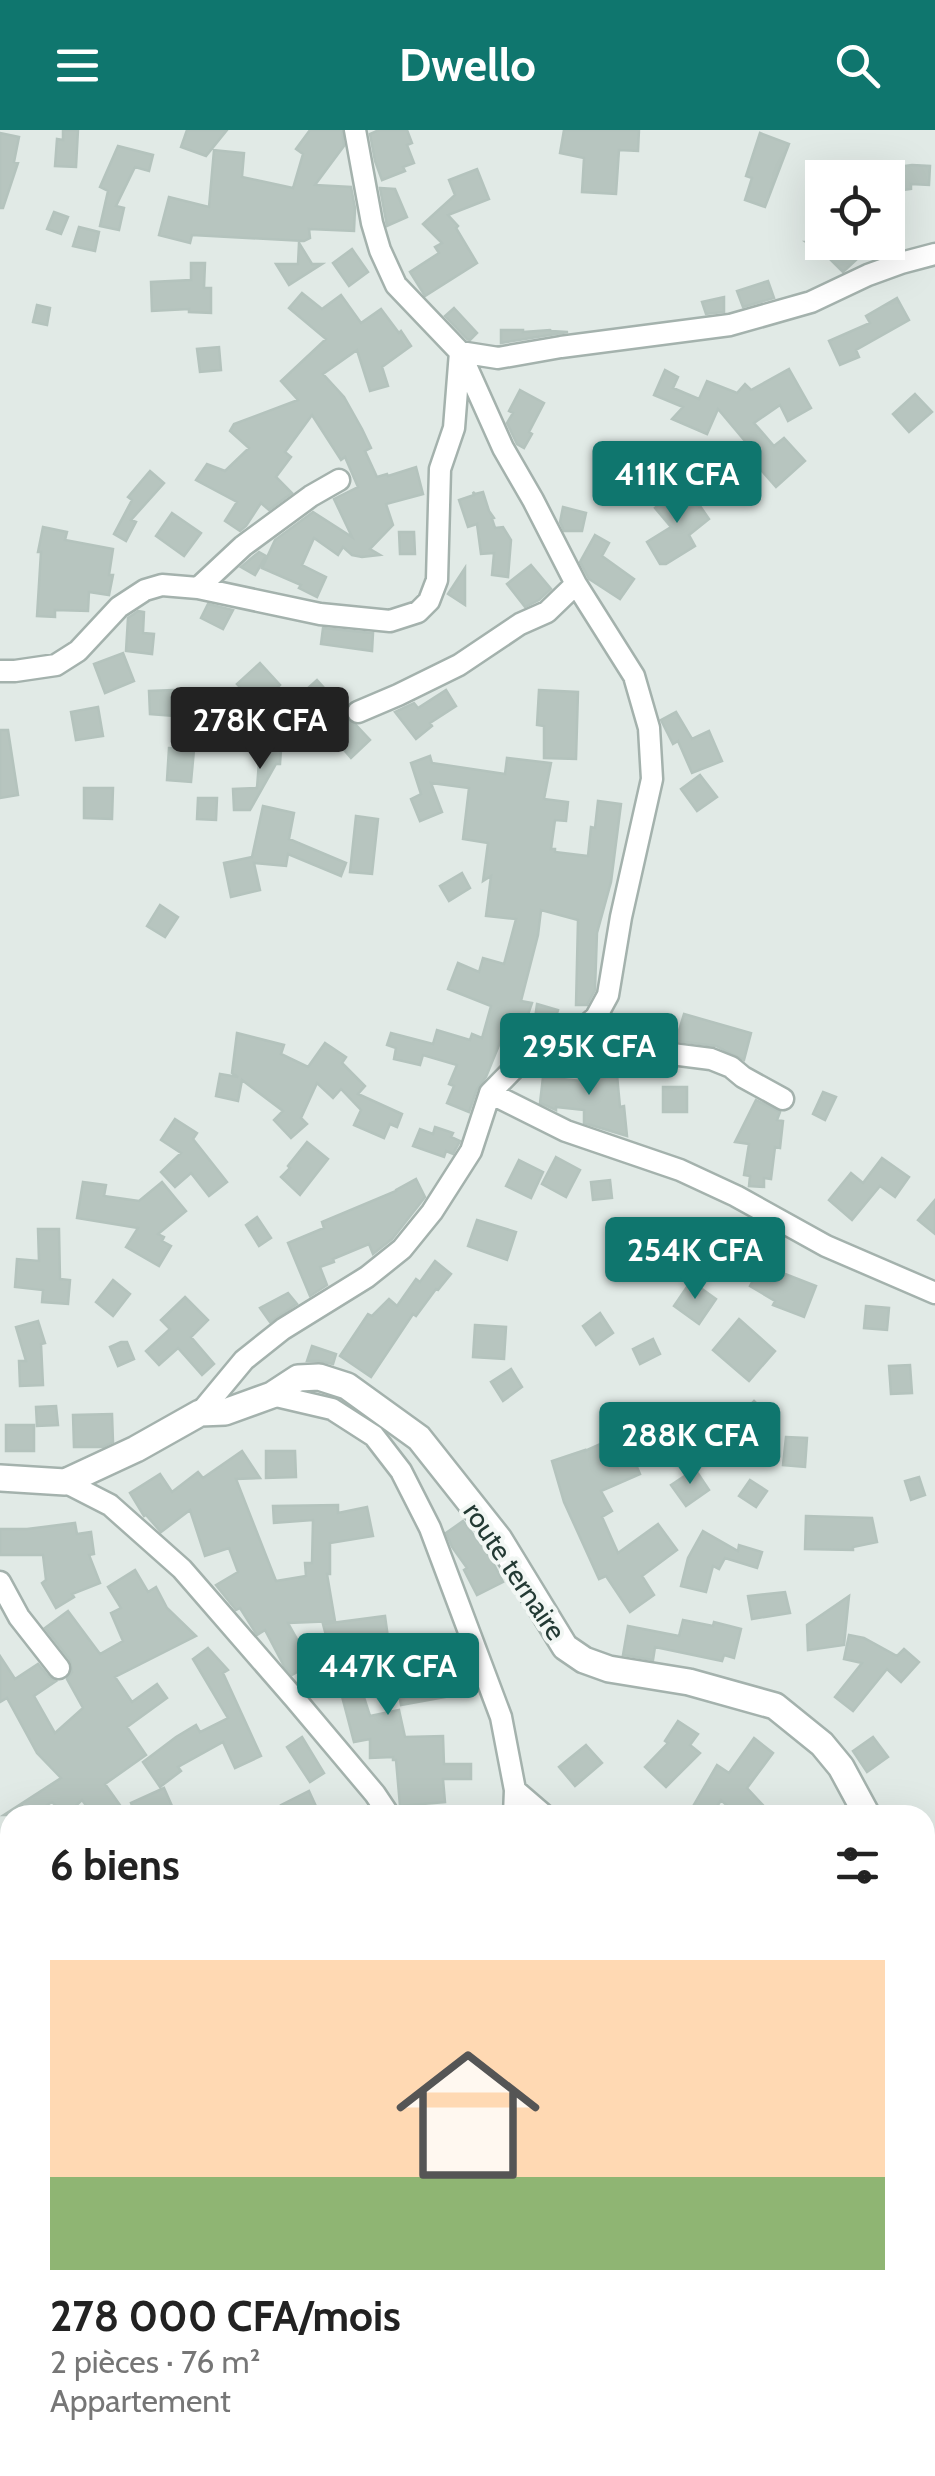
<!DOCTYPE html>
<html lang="fr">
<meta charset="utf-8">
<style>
body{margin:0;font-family:Cabin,sans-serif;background:#f6f6f6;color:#222;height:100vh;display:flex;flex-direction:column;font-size:38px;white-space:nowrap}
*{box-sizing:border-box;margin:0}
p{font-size:32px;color:#767676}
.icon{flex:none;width:55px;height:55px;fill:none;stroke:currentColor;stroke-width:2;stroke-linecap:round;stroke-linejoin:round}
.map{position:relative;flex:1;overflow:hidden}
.side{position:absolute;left:0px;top:1675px;width:935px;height:672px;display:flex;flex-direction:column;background:#fff;border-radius:30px 30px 0 0;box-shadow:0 10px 40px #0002}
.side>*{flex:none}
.controls{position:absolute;left:805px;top:30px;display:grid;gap:20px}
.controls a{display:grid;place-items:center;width:100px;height:100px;border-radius:0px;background:#fff;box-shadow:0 10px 40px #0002;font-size:50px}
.price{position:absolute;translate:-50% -85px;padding:0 22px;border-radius:10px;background:#0f766e;color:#fff;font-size:32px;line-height:65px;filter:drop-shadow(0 2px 5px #0008)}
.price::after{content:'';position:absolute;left:50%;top:60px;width:30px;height:22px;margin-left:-15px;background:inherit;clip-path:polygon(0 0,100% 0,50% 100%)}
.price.on{background:#222;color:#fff}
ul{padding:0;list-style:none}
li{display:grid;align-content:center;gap:20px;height:530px;padding:0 50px}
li+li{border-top:2px solid #e0e0e0}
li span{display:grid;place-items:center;height:310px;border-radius:0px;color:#555}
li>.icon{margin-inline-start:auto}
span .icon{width:180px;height:180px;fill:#fffc;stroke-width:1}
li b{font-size:42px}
h2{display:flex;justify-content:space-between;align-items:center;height:120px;padding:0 50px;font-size:42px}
header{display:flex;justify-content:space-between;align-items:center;height:130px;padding:0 50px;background:#0f766e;color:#fff;font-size:45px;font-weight:800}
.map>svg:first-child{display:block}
.building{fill:#b7c5bf;stroke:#b4c3bd;stroke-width:2.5}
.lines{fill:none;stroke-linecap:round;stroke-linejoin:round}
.minor-casing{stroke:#a4b2ad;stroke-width:25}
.tertiary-casing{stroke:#a4b2ad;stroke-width:30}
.secondary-casing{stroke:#a1b5ae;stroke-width:32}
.minor{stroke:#fff;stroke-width:20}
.tertiary{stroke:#fff;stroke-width:25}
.secondary{stroke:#fff;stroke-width:28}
.labels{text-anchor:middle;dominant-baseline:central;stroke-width:8;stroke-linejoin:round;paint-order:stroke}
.street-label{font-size:28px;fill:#233a34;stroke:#f2f7f4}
</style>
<header><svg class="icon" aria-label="menu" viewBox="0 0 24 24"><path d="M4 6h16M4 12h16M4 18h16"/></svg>Dwello<svg class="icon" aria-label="search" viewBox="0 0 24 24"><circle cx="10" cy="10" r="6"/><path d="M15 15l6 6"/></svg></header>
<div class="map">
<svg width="935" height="2346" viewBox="0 0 935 2346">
<rect width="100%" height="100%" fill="#e1eae6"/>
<!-- building -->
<path class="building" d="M63 0H78L76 37 55 36 57 9 63 10Z
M187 0H227L206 26 181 17Z
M310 0H342L344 16 315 55 351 57 355 78 354 101 309 99 310 108 304 111 192 105 190 113 159 105 169 67 209 77 214 20 244 23 242 47 293 58 303 24 296 19Z
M379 0H407L412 13 407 15 414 33 403 37 405 41 382 50 375 31 370 4Z
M564 0H639L638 21 619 20 616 64 582 62 584 28 560 23Z
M0 3 19 7 14 32 18 33 3 78H0Z
M760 3 789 14 765 77 745 70 752 48 746 46Z
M118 16 153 25 149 41 135 37 116 76 124 78 119 100 100 96 108 61 100 57Z
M912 35 930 36 929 55 911 54V59L888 62V38Z
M477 39 489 69 448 85 458 96 456 98 477 133 425 166 410 142 439 123 435 117 442 113 423 94 455 65 449 50Z
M380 58 395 59 407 87 387 96Z
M54 82 68 87 61 104 47 99Z
M79 97 99 102 95 121 73 116Z
M806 112H859L849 123 856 130 843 142 828 127Z
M299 113 312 134H322L289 155 276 134H298Z
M352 119 368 142 349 156 333 133Z
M191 133H205L204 158H211V183L189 182V179L152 181 151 152 191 150Z
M768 151 774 168 743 177 737 161Z
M302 163 322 179 341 165 361 193 381 179 399 203 401 201 411 216 382 237 388 256 370 261 357 220 323 244 344 267 362 299 371 318 365 321 377 347 387 344 388 346 416 337 423 364 386 374 393 395 370 419 380 425 362 427 352 425 343 417 338 425 314 408 302 435 326 447 317 467 299 458 301 455 262 438 275 410 313 382 352 407 334 369 358 357 345 327 341 330 312 285 285 322 291 327 276 347 292 363 269 380 261 373 246 396 240 401 225 391 237 372 196 350 207 334 225 341 249 318 230 301 234 294 298 270 281 251 326 209 289 178Z
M724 167V182L706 184 702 172Z
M897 168 909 190 856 220 859 227 840 235 829 211 870 193 866 186Z
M37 175 50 178 47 195 33 192Z
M454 178 477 203 470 210 467 209 445 186Z
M501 200H523V202L550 200 551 201 568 202 501 213Z
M219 217 221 240 200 242 197 219Z
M789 239 811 278 788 291 780 275 754 293 774 316 784 308 805 331 776 357 755 333 760 329 718 279 707 304 672 289 683 277 654 265 665 240 678 247 673 258 699 269 707 251 737 263 745 254 751 260Z
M520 260 544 273 529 302 532 304 524 318 517 314 507 293 513 283 509 281Z
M915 264 932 282 909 302 893 284Z
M645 320 663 331 653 348 635 337Z
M150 341 164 353 131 390 136 392 126 411 114 404 132 370 128 367Z
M681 356 699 377 700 376 709 389 689 405 695 416 666 434H660L647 412 671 397 655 378Z
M473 362 475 364 483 362 489 381 494 388 492 389 495 398 503 397 511 410 508 447 492 445 494 423 481 424 477 394 468 397 459 370 474 365Z
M563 377 586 383 582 401H564L560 392Z
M172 383 201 403 184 426 156 406Z
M43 397 67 402 65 410 113 419 109 445H113L109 465 89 462 88 481 55 480V487L37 486 41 422H38Z
M399 402H414L415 424H400Z
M595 405 609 413 602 426 634 449 620 469 589 449 580 432Z
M259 422 266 426 255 445 241 437Z
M531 435 551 459 539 470 525 477 507 454Z
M465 438V475L448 464Z
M208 474 233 480 223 499 201 488Z
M138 481 144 482 143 503 154 504 152 524 126 521 128 488Z
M323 498 373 503 372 521 321 514Z
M123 523 134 551 105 563 94 534Z
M260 533 280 555 258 576 237 554Z
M317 550 336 571 334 572 345 583 349 592 356 595 370 610 351 628 298 567Z
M174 560 215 565 213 589 150 584 149 561Z
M446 560 456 576 430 593 432 596 416 609 395 582 414 573 418 578Z
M539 560 578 562 576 629 544 628V596L537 595Z
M98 577 103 606 76 610 71 582Z
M676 582 692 609 709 601 722 631 692 643 678 611 673 614 661 590Z
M0 600H8L18 665 0 668Z
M261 605 282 606 280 634H276L250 680H234L233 659 257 658Z
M169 618 194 620 191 652 167 650Z
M430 626 432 633 505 644 507 628 551 633 544 669 568 672 566 691 555 690 551 719H555V722L588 726 591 697 595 698 598 671 621 674 611 752 597 803 595 860 587 875H576L578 790 541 780 538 805 521 871 532 873 522 902 506 898 486 947 477 959 469 982 447 973 454 956 449 954 457 935 423 925 420 935 394 929 396 918 387 915 391 903 433 914 437 900 470 910 472 904 482 908 491 876 448 859 458 833 479 842 483 828 504 834 516 789 486 786 491 746 483 751 488 713 463 709 469 658 431 653 442 682 420 691 411 669 421 664 411 633Z
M700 645 717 667 697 681 681 659Z
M84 658H113L112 689 84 688Z
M198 668H217L216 690 197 689Z
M263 676 294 683 289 709 346 733 341 746 288 724 286 736 254 733 260 760 231 767 224 733 252 727Z
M356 686 378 689 372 744 350 742Z
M462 743 470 758 449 771 440 756Z
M160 775 178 787 165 807 147 796Z
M537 874 558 880 554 893 533 903Z
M684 884 751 903 744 930 716 916 670 910 671 905 677 907Z
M237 903 284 915 281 924 308 937 325 913 346 927 342 933 365 956 358 964 402 984 397 997 390 994 384 1008 354 995 361 980 341 959 333 968 317 953 301 988 307 994 291 1008 274 990 283 981 242 950 238 971 216 966 220 944 238 947 232 943Z
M616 934 620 977 624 976 627 1006 584 993V980L556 977V980L540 973 543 947 582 951 581 944 589 943V937Z
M663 957H687V982H663Z
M823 962 836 967 825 990 813 984Z
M756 970 780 982 777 990 783 991 780 1018 775 1017 771 1049 764 1048V1057L749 1056 750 1046 744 1045 749 1014 735 1012Z
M175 989 197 1003 193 1009 227 1052 209 1066 191 1043 175 1057 161 1042 181 1023 161 1010Z
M435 997 453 1003 451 1007 460 1011 453 1024 446 1021 444 1027 413 1016 420 999 433 1004Z
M307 1012 328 1029 300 1065 281 1047 290 1038 288 1036Z
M556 1027 580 1040 566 1067 542 1054Z
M882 1028 909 1047 895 1067 880 1056 852 1090 829 1070 851 1043 863 1053Z
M519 1030 543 1042 531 1068 506 1056Z
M416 1049 425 1067 392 1109 373 1124 369 1114 333 1129 334 1132 320 1137 327 1155 310 1166 288 1113 324 1098 322 1092 396 1061V1060Z
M610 1050 612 1068 593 1070 591 1052Z
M83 1052 106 1055 104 1066 139 1071 162 1052 186 1081 158 1104 164 1107 162 1111 171 1116 159 1136 126 1117 138 1098 77 1088Z
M935 1070V1104L918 1090Z
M257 1087 271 1108 259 1116 246 1095Z
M477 1090 516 1102 507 1130 468 1116Z
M723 1098 744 1106 736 1129 715 1122Z
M38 1099H59L60 1149 70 1150 68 1174 42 1172 43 1160 15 1157 17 1129 39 1131Z
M435 1131 451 1144 438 1160 436 1159 416 1186 413 1184 371 1247 340 1226 368 1184 372 1186 389 1169 397 1176 416 1149 420 1152Z
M761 1136H767L784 1147 785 1144 816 1156 804 1187 773 1175 775 1171 750 1156Z
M113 1150 130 1164 113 1186 96 1172Z
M691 1151 716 1169 699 1194 674 1176Z
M288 1163 297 1174 270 1192 260 1178Z
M185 1167 208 1190 191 1207 214 1234 202 1245 178 1218 159 1235 146 1221 170 1199 161 1190Z
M866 1176 889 1178 887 1200 864 1198Z
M600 1183 613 1203 596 1215 583 1196Z
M739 1189 775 1221 749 1251 713 1220Z
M38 1191 45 1213 41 1214 43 1255 20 1256 19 1231H26L16 1197Z
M475 1195 506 1197 504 1229 473 1227Z
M653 1209 660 1224 640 1234 633 1219Z
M121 1212H127L134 1229 118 1236 110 1217Z
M312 1216 336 1224 333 1234 319 1231H307Z
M910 1235 912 1263 891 1264 889 1236Z
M511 1239 522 1257 503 1271 491 1252Z
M754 1271 769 1286V1292L751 1311 733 1293Z
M56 1276 58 1295 37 1296 36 1277Z
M662 1281H677L676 1308H651L652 1293Z
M112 1284 113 1312 103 1317H74L73 1285Z
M6 1295H34V1321H6Z
M623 1304 640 1344 601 1361 612 1381 602 1387 618 1423 658 1394 677 1420 642 1446 654 1465 630 1482 606 1446 599 1449 564 1372 552 1331 585 1320V1321Z
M786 1307 807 1308 805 1337 783 1335Z
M242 1321 260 1348 236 1349 276 1451 306 1446 305 1433H312L313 1390 274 1393 273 1376 338 1375V1383L367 1377 373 1406 330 1413V1444H327L335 1491 288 1493 311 1534 292 1545 284 1536 265 1500 257 1505 240 1478 236 1480 216 1455 238 1442 229 1418 205 1426 190 1380 161 1402 146 1385 144 1386 130 1363 160 1344 172 1362 198 1342 203 1348Z
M266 1321H295L296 1347 266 1348Z
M695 1339 709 1360 686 1376 671 1355Z
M919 1347 925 1365 911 1370 905 1351Z
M750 1350 767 1361 756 1377 739 1366Z
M806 1386 872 1388 877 1412 853 1417V1420L805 1419Z
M463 1391 490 1427 503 1452 477 1465 464 1440 467 1438 452 1417 446 1403Z
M75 1393 77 1404 91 1402 94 1424 89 1425 100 1453 72 1464 74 1467 56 1478 42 1453 46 1450 43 1425H0V1399H27Z
M703 1401 738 1421 739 1415 762 1422 757 1438 725 1428 719 1439 713 1436 706 1462 681 1456 688 1428Z
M135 1440 148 1462 156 1457 167 1478 196 1506 115 1547 132 1572 157 1554 167 1568 127 1597 146 1625 105 1654 127 1685H93L82 1670 66 1685 52 1672 31 1685H4L61 1648 37 1623 7 1568 0 1572V1526L15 1549 38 1534 49 1547 56 1551 34 1566 55 1603 83 1578 67 1549 72 1542 70 1530 45 1498 68 1481 100 1524 123 1511 111 1483 121 1478 108 1457Z
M785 1462 790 1483 752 1489 748 1466Z
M849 1466 844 1515 808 1520 807 1495Z
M385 1486 390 1522 351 1527 370 1586 399 1580 405 1607 443 1606 444 1634H471V1649H443L445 1672 400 1676 396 1630H393V1627L370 1628V1609L354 1612 323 1494Z
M683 1490 713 1496 714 1492 741 1499 734 1528 724 1525 722 1531 655 1517 653 1530 623 1525 628 1496 679 1506Z
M849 1505 864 1508 897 1526 904 1519 919 1532 901 1552 887 1539 853 1581 835 1567 862 1533 844 1529Z
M208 1518 228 1540 223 1543 261 1626 235 1638 223 1612 178 1637 181 1641 160 1657 143 1632 176 1607 196 1595 200 1602 228 1588 193 1529Z
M440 1539 445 1567 401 1575 396 1547Z
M678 1591 698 1604 690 1615 700 1623 666 1657 645 1637 668 1613 665 1611Z
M302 1607 324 1643 310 1652 287 1617Z
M873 1607 888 1627 867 1642 853 1621Z
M754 1608 773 1623 747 1658 772 1685H737L721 1670 712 1685H688L717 1635 729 1643Z
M586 1615 602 1633 575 1656 559 1637Z
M164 1658 176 1685H136L131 1673Z
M309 1661 320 1685H285L281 1675Z"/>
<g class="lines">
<defs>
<path id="minor" d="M198 458 243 416 311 366 339 350
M0 541H15L56 535 78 521 119 477 145 460 162 455 198 458 320 484 390 491 418 482 429 471 437 450 440 339 454 298 460 222 498 228 561 217 730 195 811 172 868 145 901 133 935 124
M358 582 398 565 459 535 520 494 547 482 576 454
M596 887 656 922 711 929 731 937 743 947 783 969
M490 963 566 1001 680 1040 736 1066 826 1116 935 1163
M272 1265 332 1279 374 1306 401 1341 430 1398 501 1587 515 1660 514 1685
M200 1283 244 1230 283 1199 367 1147 402 1119 432 1082 471 1021 490 963 534 918 559 906 579 902 596 887 608 865 621 787 652 649 649 598 634 546 576 454 533 370 503 318 460 222 396 155 380 120 372 93 355 0
M65 1352 110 1375 182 1439 295 1569 375 1664 389 1685
M0 1452 19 1487 59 1538
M515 1660 544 1685"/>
<path id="tertiary" d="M0 1348 65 1352 136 1319 200 1283 225 1282 272 1265 298 1248 319 1247 347 1256 419 1308 499 1409 565 1517 584 1530 609 1539 689 1552 775 1576 822 1614 841 1637 867 1685
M925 2228H935"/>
<path id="secondary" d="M0 1773 10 1790
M188 2346 190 2338"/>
</defs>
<!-- minor casing -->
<use href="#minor" class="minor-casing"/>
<!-- tertiary casing -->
<use href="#tertiary" class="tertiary-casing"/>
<!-- secondary casing -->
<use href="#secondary" class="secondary-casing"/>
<!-- minor -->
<use href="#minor" class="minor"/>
<!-- tertiary -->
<use href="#tertiary" class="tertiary"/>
<!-- secondary -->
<use href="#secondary" class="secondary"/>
</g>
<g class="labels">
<!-- street labels -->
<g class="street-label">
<text transform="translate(515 1441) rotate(56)">route ternaire</text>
</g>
</g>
</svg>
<div class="controls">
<a><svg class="icon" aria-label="locate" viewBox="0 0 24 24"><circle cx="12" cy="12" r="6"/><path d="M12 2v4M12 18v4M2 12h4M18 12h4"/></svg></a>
</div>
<b class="price" style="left:677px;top:396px">411K CFA</b>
<b class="price on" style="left:260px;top:642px">278K CFA</b>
<b class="price" style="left:589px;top:968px">295K CFA</b>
<b class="price" style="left:695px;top:1172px">254K CFA</b>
<b class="price" style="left:690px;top:1357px">288K CFA</b>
<b class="price" style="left:388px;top:1588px">447K CFA</b>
<section class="side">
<h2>6 biens<svg class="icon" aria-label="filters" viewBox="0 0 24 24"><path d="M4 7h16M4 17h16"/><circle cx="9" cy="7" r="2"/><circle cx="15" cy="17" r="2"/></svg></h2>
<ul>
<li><span style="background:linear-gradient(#ffd9b3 70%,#8fb573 0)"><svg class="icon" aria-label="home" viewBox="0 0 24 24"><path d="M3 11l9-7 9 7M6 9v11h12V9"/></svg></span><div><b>278 000 CFA/mois</b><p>2 pièces · 76 m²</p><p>Appartement</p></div></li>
</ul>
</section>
</div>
